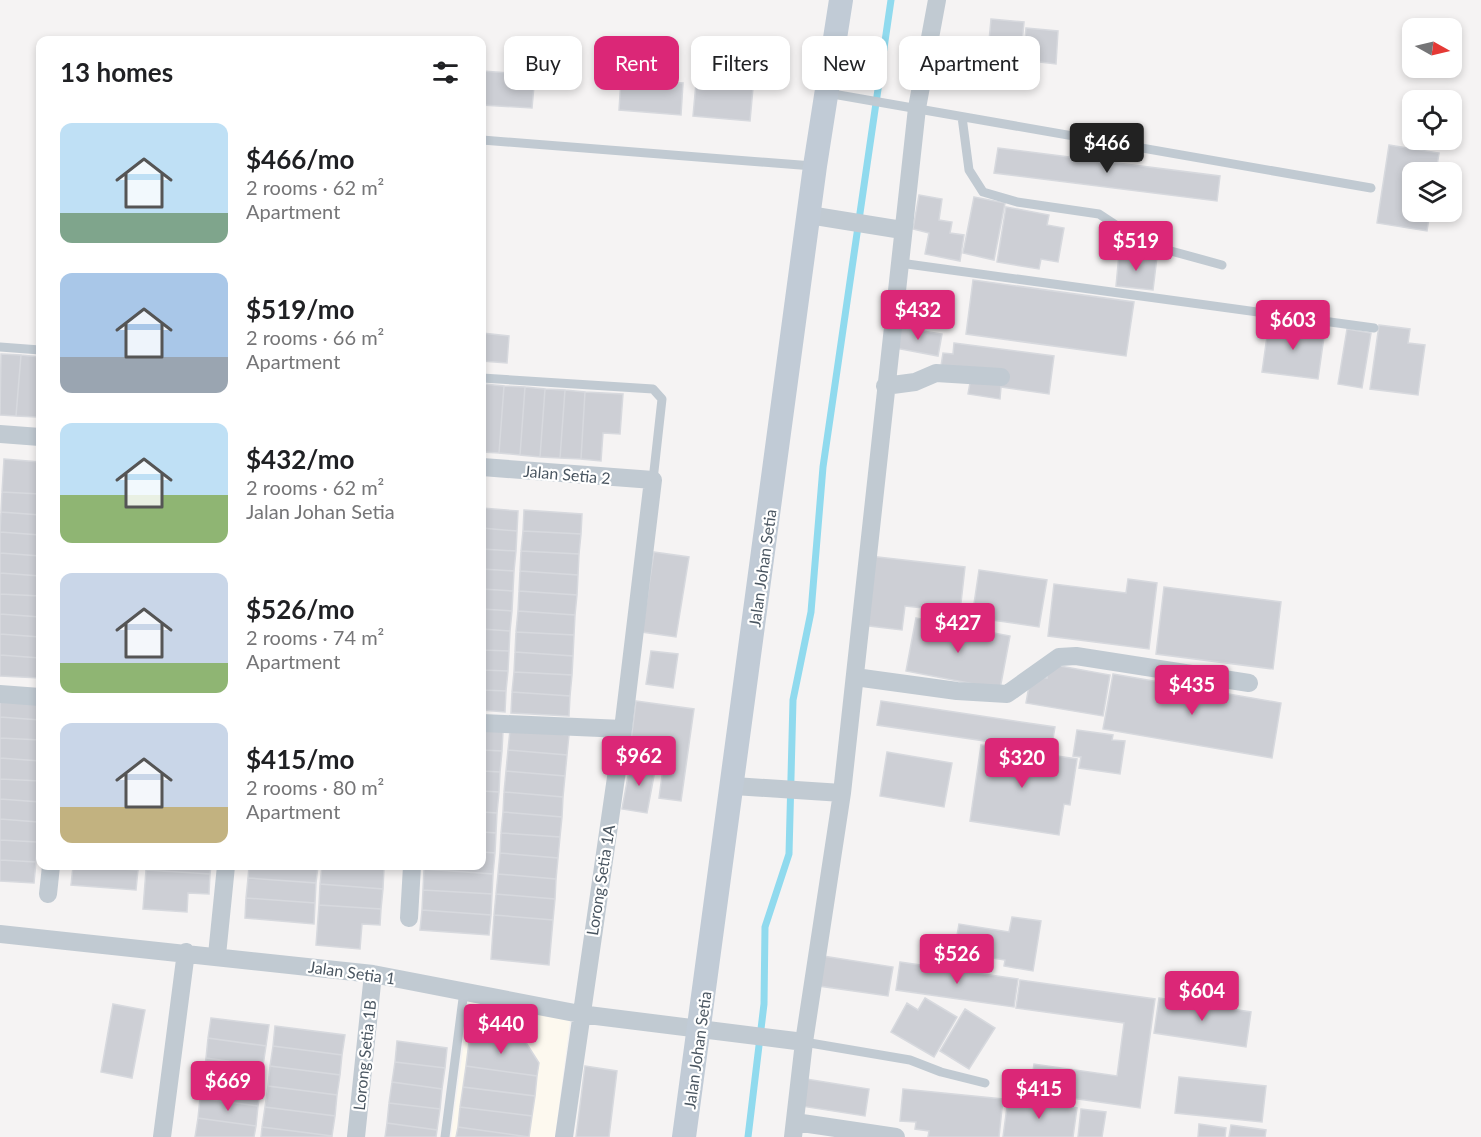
<!DOCTYPE html>
<meta charset="utf-8">
<style>
body{margin:0;font-family:Lato,sans-serif;background:#f2f2f2;color:#202124;height:100vh;display:flex;flex-direction:column;font-size:22px;white-space:nowrap}
*{box-sizing:border-box;margin:0}
p{font-size:20px;color:#757577}
.icon{flex:none;width:33px;height:33px;fill:none;stroke:currentColor;stroke-width:2;stroke-linecap:round;stroke-linejoin:round}
.map{position:relative;flex:1;overflow:hidden}
.sheet{position:absolute;left:36px;top:36px;width:450px;height:834px;display:flex;flex-direction:column;background:#fff;border-radius:12px;box-shadow:0 3px 9px #0003}
.sheet>*{flex:none}
.top-card{position:absolute;left:504px;top:36px;width:570px;height:54px;display:flex;gap:12px}
.needle{width:39px;rotate:98deg}
.controls{position:absolute;left:1402px;top:18px;display:grid;gap:12px}
.controls a{display:grid;place-items:center;width:60px;height:60px;border-radius:12px;background:#fff;box-shadow:0 3px 9px #0003;font-size:30px}
.price{position:absolute;translate:-50% -51px;padding:0 14px;border-radius:6px;background:#db2777;color:#fff;font-size:20px;line-height:39px;filter:drop-shadow(0 2px 3px #0008)}
.price::after{content:'';position:absolute;left:50%;top:36px;width:18px;height:14px;margin-left:-9px;background:inherit;clip-path:polygon(0 0,100% 0,50% 100%)}
.price.active{background:#222;color:#fff}
ul{padding:0;list-style:none}
li{display:flex;align-items:center;gap:18px;height:150px;padding:0 24px}
li span{display:grid;place-items:center;flex:none;width:168px;height:120px;border-radius:12px;color:#555}
li>.icon{margin-inline-start:auto}
span .icon{width:72px;height:72px;fill:#fffc;stroke-width:1}
li b{font-size:26px}
h2{display:flex;justify-content:space-between;align-items:center;height:72px;padding:0 24px;font-size:26px}
.pill{padding:0 21px;border-radius:12px;background:#fff;box-shadow:0 3px 9px #0003;font-size:21px;line-height:54px}
.pill.active{background:#db2777;color:#fff}
.map>svg:first-child{display:block}
.commercial{fill:#fdf9ef}
.lines{fill:none;stroke-linecap:round;stroke-linejoin:round}
.stream{stroke:#90daee;stroke-width:7}
.building{fill:#cdcfd5;stroke:#d7d9de;stroke-width:1.5}
.service{stroke:#c1cad2;stroke-width:9}
.minor{stroke:#c1cad2;stroke-width:18}
.secondary{stroke:#c1cbd6;stroke-width:24}
.labels{text-anchor:middle;dominant-baseline:central;stroke-width:4.5;stroke-linejoin:round;paint-order:stroke}
.street-label{font-size:16px;fill:#4a5661;stroke:#fff}
</style>
<div class="map">
<svg width="1481" height="1137" viewBox="0 0 1481 1137">
<rect width="100%" height="100%" fill="#f5f3f3"/>
<!-- commercial -->
<path class="commercial" d="M470 998 570 1021 555 1137H451Z"/>
<g class="lines">
<!-- stream -->
<path class="stream" d="M748 1137 764 1004 765 927 789 854 793 700 811 612 823 467 891 0"/>
</g>
<!-- building -->
<path class="building" d="M991 19 1024 22 1021 55 988 52Z
M1026 28 1058 31 1056 64 1023 60Z
M482 71 535 75 532 108 482 105Z
M621 79 683 83 681 115 619 110Z
M696 83 753 88 750 121 693 116Z
M1389 145 1439 153 1436 172H1413V212H1430L1427 231 1377 223Z
M998 148 1220 176 1217 201 994 173Z
M919 195 942 199 939 220 952 222 950 233 964 235 960 261 925 254 929 233 913 229Z
M974 197 1005 203 994 260 963 253Z
M1006 207 1049 215 1047 225 1064 228 1058 262 1041 259 1039 269 997 262Z
M1119 254 1157 257 1153 290 1116 286Z
M973 280 1134 302 1126 356 966 334Z
M1269 322 1325 330 1318 379 1262 372Z
M1379 325 1410 329 1408 343 1425 345 1418 395 1370 389Z
M898 327 942 334 938 356 895 348Z
M1347 329 1371 333 1362 388 1338 384Z
M482 333 509 336 507 363 482 361Z
M954 343 1054 356 1049 394 1001 387 1000 399 968 394 970 383 939 379 943 353 953 354Z
M1 354 21 355 16 416 0 415Z
M21 355 40 357 37 417 16 416Z
M40 369V418L37 417Z
M482 384H484L482 421Z
M484 384 504 386 499 453 482 452Z
M504 386 525 387 520 455 499 453Z
M525 387 545 389 540 457 520 455Z
M545 389 565 390 560 458 540 457Z
M565 390 585 392 581 459 560 458Z
M585 392 623 394 620 434 603 433 601 461 581 459Z
M4 459 40 462V494L2 492Z
M2 492 40 494V515L1 512Z
M482 508 518 511 517 531 482 528Z
M524 510 582 514 581 534 523 531Z
M1 512 40 515V535L0 532Z
M482 528 517 531 516 551 482 549Z
M523 531 581 534 579 554 521 551Z
M0 532 40 535V556L0 553Z
M482 549 516 551 514 571 482 569Z
M521 551 579 554 578 575 520 571Z
M654 552 689 557 676 637 642 632Z
M0 553 40 556V576L0 573Z
M869 556 965 567 960 612 905 606 902 630 861 625Z
M482 569 514 571 513 591 482 589Z
M979 570 1047 580 1039 627 972 617Z
M520 571 578 575 577 595 519 591Z
M0 573 40 576V596L0 594Z
M1128 579 1157 583 1149 649 1048 636 1054 584 1126 593Z
M1164 587 1281 602 1273 669 1156 654Z
M482 589 513 591 512 611 482 609Z
M519 591 577 595 575 615 518 611Z
M0 594 40 596V617L0 614Z
M482 609 512 611 510 631 482 629Z
M518 611 575 615 574 635 516 632Z
M0 614 40 617V637L0 634Z
M916 618 1010 636 1000 689 906 671Z
M482 629 510 631 509 651 482 650Z
M516 632 574 635 573 656 515 652Z
M0 634 40 637V658L0 655Z
M482 650 509 651 508 671 482 670Z
M651 651 678 654 673 688 646 684Z
M515 652 573 656 572 675 514 672Z
M0 655 40 658V678L0 676Z
M1049 664 1110 675 1103 716 1026 703 1031 675 1047 678Z
M482 670 508 671 506 691 482 690Z
M514 672 572 675 570 696 512 692Z
M1113 674 1281 703 1272 758 1103 729Z
M482 690 506 691 505 712 482 710Z
M512 692 570 696 569 716 511 713Z
M0 697 40 700V720L0 717Z
M636 701 694 709 681 801 659 798 666 746 631 741Z
M881 701 1055 727 1051 751 877 725Z
M0 717 40 720V740L0 738Z
M482 730 503 731 502 751 482 750Z
M510 730 569 735 567 755 508 750Z
M1077 730 1113 735 1112 740 1125 741 1120 774 1079 768 1081 757 1073 756Z
M0 738 40 740V761L0 758Z
M981 745 1077 759 1070 805 1064 804 1059 835 970 821Z
M482 750 502 751 500 772 482 771Z
M508 750 567 755 565 776 506 771Z
M887 752 952 763 944 807 880 796Z
M0 758 40 761V781L0 779Z
M631 760 656 765 647 813 622 809Z
M482 771 500 772 499 792 482 791Z
M506 771 565 776 563 797 504 792Z
M0 779 40 781V802L0 799Z
M482 791 499 792 497 813 482 812Z
M504 792 563 797 562 817 503 812Z
M0 799 40 802 38 822 0 819Z
M482 812 497 813 496 833 482 832Z
M503 812 562 817 560 837 501 833Z
M0 819 38 822 37 842 0 840Z
M482 832 496 833 495 853 482 852Z
M501 833 560 837 558 858 500 853Z
M0 840 37 842 36 862 0 860Z
M482 852 495 853 493 874 424 869 425 866H482Z
M500 853 558 858 556 879 498 874Z
M0 860 36 862 34 883 0 881Z
M73 866 138 870 136 890 71 885Z
M83 866H138V870Z
M146 866H211L210 874 146 870Z
M249 866H318L316 883 248 878Z
M322 866 384 868 383 889 320 884Z
M348 866H384V868Z
M424 869 493 874 492 894 423 890Z
M146 870 210 874 209 894 188 893 187 912 143 909Z
M498 874 556 879 555 899 496 894Z
M248 878 316 883 315 903 246 898Z
M320 884 383 889 381 909 319 905Z
M423 890 492 894 491 915 422 910Z
M496 894 555 899 553 920 494 915Z
M246 898 315 903 314 924 245 918Z
M319 905 381 909 380 925 362 924 360 949 316 945Z
M422 910 491 915 489 935 420 930Z
M494 915 553 920 549 965 491 959Z
M1012 917 1041 921 1033 971 1004 966 1005 960 954 952 959 924 1009 932Z
M823 956 893 967 888 996 819 986Z
M900 962 1018 979 1014 1007 896 990Z
M1020 980 1155 999 1140 1108 1030 1092 1034 1064 1117 1076 1124 1023 1016 1008Z
M925 998 957 1017 934 1057 891 1032 907 1003 918 1010Z
M1159 998 1251 1012 1246 1047 1154 1033Z
M113 1004 145 1010 132 1078 101 1072Z
M965 1009 995 1028 969 1069 940 1051Z
M211 1018 269 1025 266 1046 208 1038Z
M275 1026 345 1035 342 1055 273 1046Z
M470 1034 525 1041 539 1063 537 1076 466 1066Z
M208 1038 266 1046 263 1066 206 1058Z
M397 1041 447 1048 445 1068 395 1062Z
M273 1046 342 1055 340 1075 270 1066Z
M206 1058 263 1066 261 1086 203 1078Z
M395 1062 445 1068 442 1089 392 1082Z
M270 1066 340 1075 337 1095 268 1086Z
M466 1066 537 1076 535 1096 463 1087Z
M585 1066 617 1071 609 1137H576Z
M1179 1077 1266 1086 1262 1122 1175 1113Z
M203 1078 261 1086 258 1106 200 1098Z
M806 1079 869 1089 865 1116 801 1106Z
M392 1082 442 1089 440 1109 389 1103Z
M268 1086 337 1095 335 1116 265 1107Z
M463 1087 535 1096 532 1116 460 1107Z
M903 1089 1003 1099 999 1137H928L929 1131 915 1129 916 1122 900 1121Z
M200 1098 258 1106 256 1126 198 1118Z
M1008 1099 1077 1108 1073 1137H1003Z
M389 1103 440 1109 437 1130 387 1123Z
M265 1107 335 1116 332 1136 262 1127Z
M460 1107 532 1116 529 1137 458 1127Z
M1081 1109 1106 1112 1102 1137H1078Z
M198 1118 256 1126 254 1137H195Z
M387 1123 437 1130 436 1137H385Z
M1199 1124 1226 1128 1225 1137H1198Z
M1231 1125 1266 1130 1265 1137H1229Z
M262 1127 332 1136V1137H261Z
M458 1127 529 1137H456Z"/>
<g class="lines">
<!-- service -->
<path class="service" d="M827 93 1371 188
M962 117 969 170 983 192 1017 202 1099 214 1131 235 1160 248 1222 265
M482 140 813 166
M900 263 1374 328
M0 347 40 350
M482 378 653 389 662 399 653 480
M804 1042 910 1060 941 1072 985 1083
M445 1137 464 991"/>
<!-- minor -->
<path class="minor" d="M809 215 902 230
M885 386 915 382 936 373 1001 377
M0 434 40 437
M482 467 653 480 623 729 564 1137
M855 677 957 691 1007 694 1059 657 1076 656 1249 683
M0 694 40 697
M482 723 623 729
M734 786 842 793
M48 894 51 866
M409 918 412 866
M0 934 373 974 580 1014 804 1042
M217 955 226 866
M795 1122 896 1137
M162 1137 186 952
M356 1137 373 974
M793 1137 804 1042 842 793 917 108 937 0"/>
<!-- secondary -->
<path class="secondary" d="M684 1137 815 166 841 0"/>
</g>
<g class="labels">
<!-- street labels -->
<g class="street-label">
<text transform="translate(567 474) rotate(5)">Jalan Setia 2</text>
<text transform="translate(762 568) rotate(-82)">Jalan Johan Setia</text>
<text transform="translate(600 880) rotate(-81)">Lorong Setia 1A</text>
<text transform="translate(352 972) rotate(8)">Jalan Setia 1</text>
<text transform="translate(697 1050) rotate(-82)">Jalan Johan Setia</text>
<text transform="translate(364 1055) rotate(-84)">Lorong Setia 1B</text>
</g>
</g>
</svg>
<div class="controls">
<a><svg class="needle" viewBox="-14 -14 28 28"><path d="M0-13l5 13h-10z" fill="#e53935"/><path d="M0 13l5-13h-10z" fill="#757577"/></svg></a>
<a><svg class="icon" aria-label="locate" viewBox="0 0 24 24"><circle cx="12" cy="12" r="6"/><path d="M12 2v4M12 18v4M2 12h4M18 12h4"/></svg></a>
<a><svg class="icon" aria-label="layers" viewBox="0 0 24 24"><path d="M12 4l9 5-9 5-9-5zM3 14l9 5 9-5"/></svg></a>
</div>
<b class="price active" style="left:1107px;top:174px">$466</b>
<b class="price" style="left:1136px;top:272px">$519</b>
<b class="price" style="left:918px;top:341px">$432</b>
<b class="price" style="left:1293px;top:351px">$603</b>
<b class="price" style="left:958px;top:654px">$427</b>
<b class="price" style="left:1192px;top:716px">$435</b>
<b class="price" style="left:639px;top:787px">$962</b>
<b class="price" style="left:1022px;top:789px">$320</b>
<b class="price" style="left:957px;top:985px">$526</b>
<b class="price" style="left:1202px;top:1022px">$604</b>
<b class="price" style="left:501px;top:1055px">$440</b>
<b class="price" style="left:228px;top:1112px">$669</b>
<b class="price" style="left:1039px;top:1120px">$415</b>
<div class="top-card">
<a class="pill">Buy</a>
<a class="pill active">Rent</a>
<a class="pill">Filters</a>
<a class="pill">New</a>
<a class="pill">Apartment</a>
</div>
<section class="sheet">
<h2>13 homes<svg class="icon" aria-label="filters" viewBox="0 0 24 24"><path d="M4 7h16M4 17h16"/><circle cx="9" cy="7" r="2"/><circle cx="15" cy="17" r="2"/></svg></h2>
<ul>
<li><span style="background:linear-gradient(#bfe0f5 75%,#7fa58c 0)"><svg class="icon" aria-label="home" viewBox="0 0 24 24"><path d="M3 11l9-7 9 7M6 9v11h12V9"/></svg></span><div><b>$466/mo</b><p>2 rooms · 62 m²</p><p>Apartment</p></div></li>
<li><span style="background:linear-gradient(#a9c7e8 70%,#9aa5b1 0)"><svg class="icon" aria-label="home" viewBox="0 0 24 24"><path d="M3 11l9-7 9 7M6 9v11h12V9"/></svg></span><div><b>$519/mo</b><p>2 rooms · 66 m²</p><p>Apartment</p></div></li>
<li><span style="background:linear-gradient(#bfe0f5 60%,#8fb573 0)"><svg class="icon" aria-label="home" viewBox="0 0 24 24"><path d="M3 11l9-7 9 7M6 9v11h12V9"/></svg></span><div><b>$432/mo</b><p>2 rooms · 62 m²</p><p>Jalan Johan Setia</p></div></li>
<li><span style="background:linear-gradient(#c9d6e8 75%,#8fb573 0)"><svg class="icon" aria-label="home" viewBox="0 0 24 24"><path d="M3 11l9-7 9 7M6 9v11h12V9"/></svg></span><div><b>$526/mo</b><p>2 rooms · 74 m²</p><p>Apartment</p></div></li>
<li><span style="background:linear-gradient(#c9d6e8 70%,#c2b280 0)"><svg class="icon" aria-label="home" viewBox="0 0 24 24"><path d="M3 11l9-7 9 7M6 9v11h12V9"/></svg></span><div><b>$415/mo</b><p>2 rooms · 80 m²</p><p>Apartment</p></div></li>
</ul>
</section>
</div>
